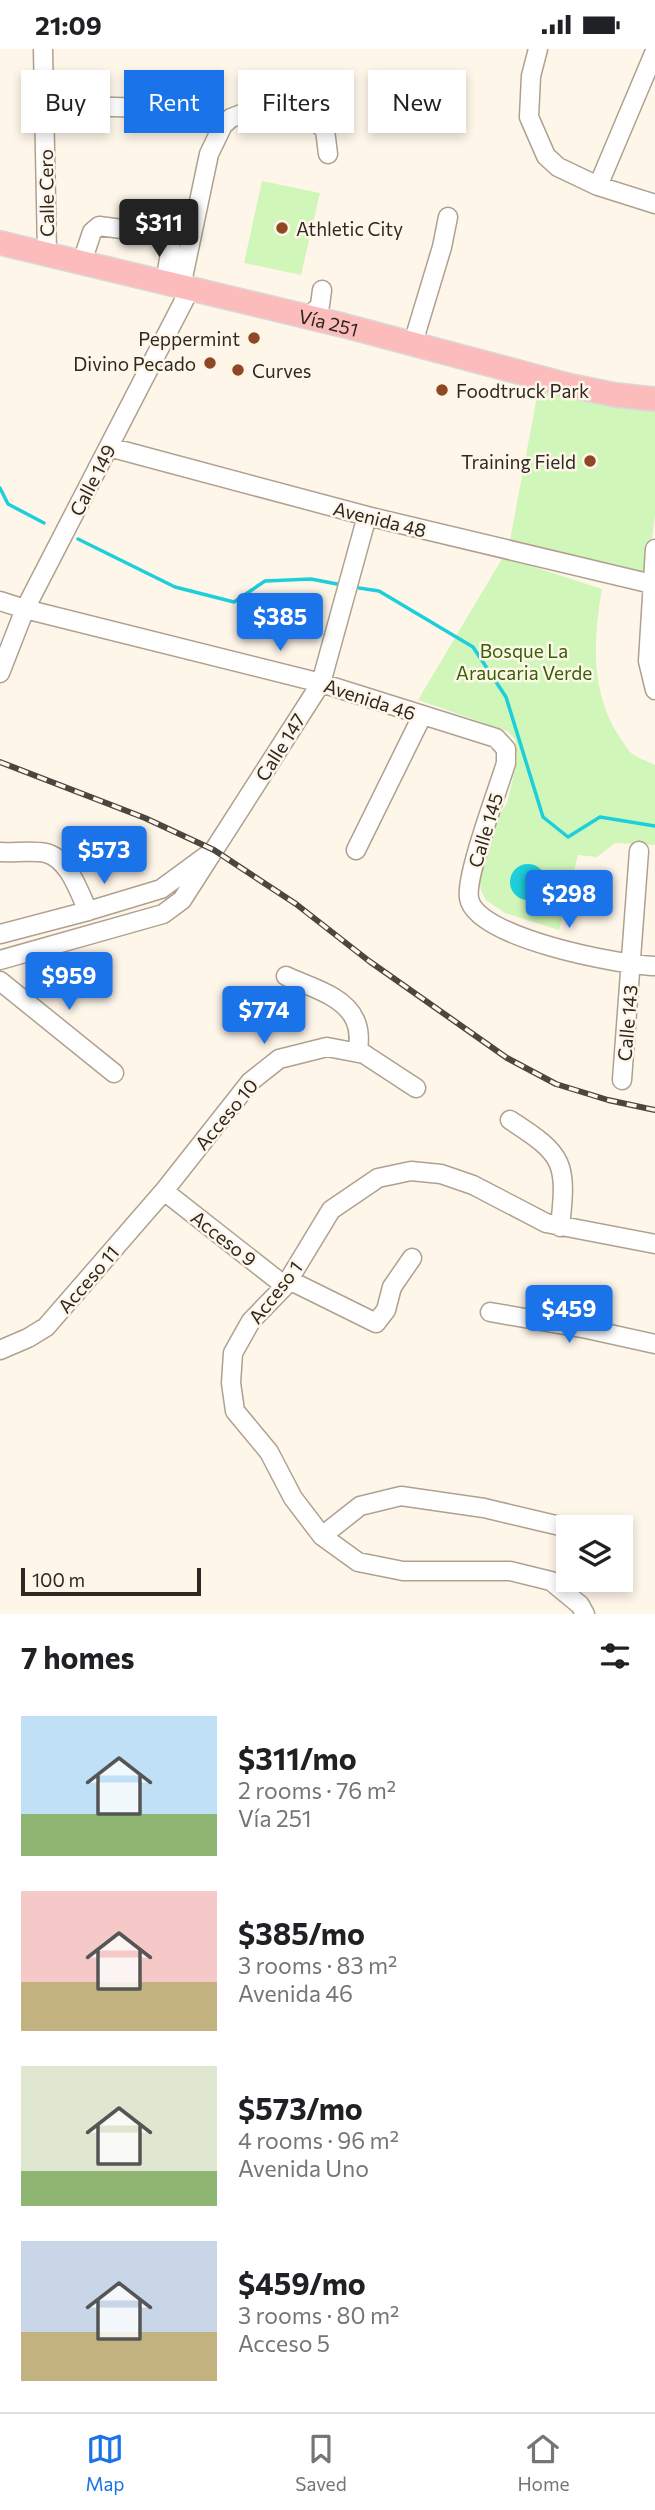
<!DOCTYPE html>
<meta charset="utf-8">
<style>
body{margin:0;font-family:Commissioner,sans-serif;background:#f2f2f2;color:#202124;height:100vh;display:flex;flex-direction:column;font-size:26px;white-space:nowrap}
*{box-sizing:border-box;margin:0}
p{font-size:23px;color:#757577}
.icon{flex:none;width:38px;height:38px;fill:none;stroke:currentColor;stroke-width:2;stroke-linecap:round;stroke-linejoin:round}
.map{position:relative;height:1565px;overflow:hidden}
.drawer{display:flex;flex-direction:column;background:#fff;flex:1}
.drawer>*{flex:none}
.hud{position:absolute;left:21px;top:21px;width:614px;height:63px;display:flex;gap:14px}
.fabs{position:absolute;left:556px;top:1466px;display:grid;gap:14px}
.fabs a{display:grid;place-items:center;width:77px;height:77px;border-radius:0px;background:#fff;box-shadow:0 4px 10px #0003;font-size:35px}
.scale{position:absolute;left:21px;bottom:18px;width:180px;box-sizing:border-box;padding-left:7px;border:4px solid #2d2821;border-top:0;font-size:19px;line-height:24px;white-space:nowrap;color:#2d2821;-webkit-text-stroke:5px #fff6ea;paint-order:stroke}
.price{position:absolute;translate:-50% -60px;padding:0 16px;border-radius:7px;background:#1a73e8;color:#fff;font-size:23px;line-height:46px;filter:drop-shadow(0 2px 4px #0008)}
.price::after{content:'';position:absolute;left:50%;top:42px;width:21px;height:16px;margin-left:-10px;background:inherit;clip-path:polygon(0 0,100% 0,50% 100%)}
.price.active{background:#222;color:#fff}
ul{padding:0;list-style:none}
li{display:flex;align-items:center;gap:21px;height:175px;padding:0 21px}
li span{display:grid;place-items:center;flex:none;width:196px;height:140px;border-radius:0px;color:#555}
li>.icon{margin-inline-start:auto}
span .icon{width:84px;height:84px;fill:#fffc;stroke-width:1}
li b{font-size:30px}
h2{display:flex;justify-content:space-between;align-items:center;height:84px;padding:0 21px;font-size:30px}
.pill{padding:0 24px;border-radius:0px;background:#fff;box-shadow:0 4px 10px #0003;font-size:24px;line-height:63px}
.pill.active{background:#1a73e8;color:#fff}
.status{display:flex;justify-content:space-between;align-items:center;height:49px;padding:0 35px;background:#fff;direction:ltr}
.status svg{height:19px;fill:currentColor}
.menu{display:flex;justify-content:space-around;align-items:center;height:98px;border-top:2px solid #e0e0e0;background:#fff;font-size:19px;color:#757577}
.menu a{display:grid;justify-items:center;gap:4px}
.menu .active{color:#1a73e8}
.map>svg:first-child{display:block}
.green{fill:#d1f6b9}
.water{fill:#1dcfdb}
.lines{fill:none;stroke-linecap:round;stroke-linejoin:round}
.stream{stroke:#1dcfdb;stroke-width:3.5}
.minor-casing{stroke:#afa18f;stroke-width:21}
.major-casing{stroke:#d9d8d7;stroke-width:26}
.minor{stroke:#fff;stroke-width:18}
.major{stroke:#fdbcbc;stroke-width:23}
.rail-casing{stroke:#4b463e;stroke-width:6}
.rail{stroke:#fff6ea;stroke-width:3.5;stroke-dasharray:10;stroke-linecap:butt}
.poi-dot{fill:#8f4823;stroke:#fff6ea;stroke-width:2.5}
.labels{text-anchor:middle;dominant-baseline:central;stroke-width:5;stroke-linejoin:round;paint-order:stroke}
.street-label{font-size:19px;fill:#2d2821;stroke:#fff6ea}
.poi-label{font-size:19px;fill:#2d2821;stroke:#fff6ea;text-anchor:start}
.park-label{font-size:19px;fill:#356300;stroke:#fff6ea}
</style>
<div class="status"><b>21:09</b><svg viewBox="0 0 49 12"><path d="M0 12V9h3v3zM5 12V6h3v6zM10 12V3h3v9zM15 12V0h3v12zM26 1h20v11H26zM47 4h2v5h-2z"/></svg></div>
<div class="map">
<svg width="655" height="1565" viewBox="0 0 655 1565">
<rect width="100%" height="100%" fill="#fff6ea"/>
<!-- green -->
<path class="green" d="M262 132 320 144 301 226 244 214Z
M539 337 655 359V466L647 530 510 491Z
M503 508 602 540C593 591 590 645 621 690 624 694 627 700 630 703 636 709 648 712 655 716V796L615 794 597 808 578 806 559 881 505 864 486 851 481 842 478 823 492 777 507 754 517 712 515 690 507 682 418 651Z"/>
<!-- water -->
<path class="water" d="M510 833a18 18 0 1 1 36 0a18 18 0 1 1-36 0Z"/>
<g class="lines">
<!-- stream -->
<path class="stream" d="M0 439 8 455 44 474
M78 490 175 538 234 553 265 532 311 530 337 535
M359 539 379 542 473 598 506 648 543 768 568 788 600 768 655 777"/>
<defs>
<path id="minor" d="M43 0 47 204
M538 0 531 27 529 68 546 107 558 118 598 137 655 155
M44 56 149 59
M598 137 655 2
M82 213 92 183 99 177 145 183 166 189 171 198 165 234
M181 238 209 105 223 76 231 69 244 64 269 62 294 65 316 73 325 81 328 105
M309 268 320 256 322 241
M413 294 442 198 448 168
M109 398 367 467 652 535
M655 500 648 612 655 641
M0 552 25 560 321 634 496 689 506 700V714C498 741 465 827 469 849 475 889 620 916 655 917
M0 624 25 560 190 240
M356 801 422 667
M0 803C14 804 32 801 46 804 69 810 79 843 88 862
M0 885 88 862 161 840 206 807
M0 911 163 865 182 851 321 634 367 467
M286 927C309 938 344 946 355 971 360 981 359 993 358 1004
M0 932 114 1024
M622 1031 639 802
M510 1071C565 1106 567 1114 560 1178
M164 1142 285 1237
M289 1231 376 1274 386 1261 392 1238 412 1209
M490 1263 587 1280 655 1295
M0 1301 28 1289 46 1278 164 1142 250 1033 279 1010 327 998 364 1005 416 1039
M322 1487 360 1457 401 1447 484 1459 560 1477
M585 1565 580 1556 551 1532 510 1522H403L358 1513 322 1487 293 1449 269 1403 235 1362 231 1334 233 1304 251 1272 285 1237 331 1161 378 1129 411 1122 441 1125 473 1136 546 1174 655 1195"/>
<g id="major">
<path id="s1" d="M0 194 342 276 571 337 616 346 655 350"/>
</g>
</defs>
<!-- minor casing -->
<use href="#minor" class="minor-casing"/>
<!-- major casing -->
<use href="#major" class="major-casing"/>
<!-- minor -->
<use href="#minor" class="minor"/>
<!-- major -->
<use href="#major" class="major"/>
<defs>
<path id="rail" d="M0 713 145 769 214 801 296 855 369 912 507 1009 556 1035 608 1051 655 1061"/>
</defs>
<!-- rail casing -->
<use href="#rail" class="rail-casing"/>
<!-- rail -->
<use href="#rail" class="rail"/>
</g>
<!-- markers -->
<g class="poi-dot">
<circle cx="282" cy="179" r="7"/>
<circle cx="254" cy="289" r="7"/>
<circle cx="210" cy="314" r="7"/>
<circle cx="238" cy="321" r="7"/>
<circle cx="442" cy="341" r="7"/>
<circle cx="590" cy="412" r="7"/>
</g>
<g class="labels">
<!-- street labels -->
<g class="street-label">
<text transform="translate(46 144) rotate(-91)">Calle Cero</text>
<text stroke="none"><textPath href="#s1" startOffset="338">Vía 251</textPath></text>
<text transform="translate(92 431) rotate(-63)">Calle 149</text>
<text transform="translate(380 470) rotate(14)">Avenida 48</text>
<text transform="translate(370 650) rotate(18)">Avenida 46</text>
<text transform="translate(280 698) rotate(-58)">Calle 147</text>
<text transform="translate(485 781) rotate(-73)">Calle 145</text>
<text transform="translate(627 974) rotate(-85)">Calle 143</text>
<text transform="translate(226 1065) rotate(-50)">Acceso 10</text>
<text transform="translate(224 1189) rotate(38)">Acceso 9</text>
<text transform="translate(88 1230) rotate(-49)">Acceso 11</text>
<text transform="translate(275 1243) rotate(-52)">Acceso 1</text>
</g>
<!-- poi labels -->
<g class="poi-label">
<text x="296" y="179">Athletic City</text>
<text x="240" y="289" text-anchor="end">Peppermint</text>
<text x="196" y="314" text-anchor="end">Divino Pecado</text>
<text x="252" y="321">Curves</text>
<text x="456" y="341">Foodtruck Park</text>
<text x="576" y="412" text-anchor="end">Training Field</text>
</g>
<!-- park labels -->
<g class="park-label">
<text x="524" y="601">Bosque La<tspan x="524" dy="22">Araucaria Verde</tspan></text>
</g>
</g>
</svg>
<div class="fabs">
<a><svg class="icon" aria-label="layers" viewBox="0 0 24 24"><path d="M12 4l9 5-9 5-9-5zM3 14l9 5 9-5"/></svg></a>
</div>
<div class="scale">100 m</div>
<b class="price active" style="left:159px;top:210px">$311</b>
<b class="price" style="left:280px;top:604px">$385</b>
<b class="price" style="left:104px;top:837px">$573</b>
<b class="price" style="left:569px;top:881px">$298</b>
<b class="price" style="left:69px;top:963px">$959</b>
<b class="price" style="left:264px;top:997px">$774</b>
<b class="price" style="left:569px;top:1296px">$459</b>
<div class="hud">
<a class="pill">Buy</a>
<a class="pill active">Rent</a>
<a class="pill">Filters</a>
<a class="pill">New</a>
</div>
</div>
<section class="drawer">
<h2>7 homes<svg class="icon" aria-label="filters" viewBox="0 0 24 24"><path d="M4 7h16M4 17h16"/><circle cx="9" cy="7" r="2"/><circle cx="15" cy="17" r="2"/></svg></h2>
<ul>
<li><span style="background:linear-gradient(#bfe0f5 70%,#8fb573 0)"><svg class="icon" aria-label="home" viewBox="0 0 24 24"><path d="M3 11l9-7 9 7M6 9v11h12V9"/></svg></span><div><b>$311/mo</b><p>2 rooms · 76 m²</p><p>Vía 251</p></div></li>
<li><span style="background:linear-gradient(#f6c9c9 65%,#c2b280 0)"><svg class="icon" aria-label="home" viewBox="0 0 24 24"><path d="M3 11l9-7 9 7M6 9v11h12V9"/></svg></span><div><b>$385/mo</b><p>3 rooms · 83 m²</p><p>Avenida 46</p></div></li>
<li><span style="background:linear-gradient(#dfe7d0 75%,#8fb573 0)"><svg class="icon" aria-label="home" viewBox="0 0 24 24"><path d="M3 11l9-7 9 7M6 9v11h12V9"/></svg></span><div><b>$573/mo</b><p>4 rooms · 96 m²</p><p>Avenida Uno</p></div></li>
<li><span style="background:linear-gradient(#c9d6e8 65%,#c2b280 0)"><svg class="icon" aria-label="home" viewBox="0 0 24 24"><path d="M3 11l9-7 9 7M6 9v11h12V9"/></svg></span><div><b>$459/mo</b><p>3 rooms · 80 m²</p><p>Acceso 5</p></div></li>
</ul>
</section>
<nav class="menu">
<a class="active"><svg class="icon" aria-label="map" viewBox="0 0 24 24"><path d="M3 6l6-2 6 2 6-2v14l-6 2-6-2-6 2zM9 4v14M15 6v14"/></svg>Map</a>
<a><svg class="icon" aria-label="saved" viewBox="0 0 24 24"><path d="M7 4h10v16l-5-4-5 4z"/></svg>Saved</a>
<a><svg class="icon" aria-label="home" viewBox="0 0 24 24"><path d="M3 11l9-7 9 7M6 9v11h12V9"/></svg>Home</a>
</nav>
